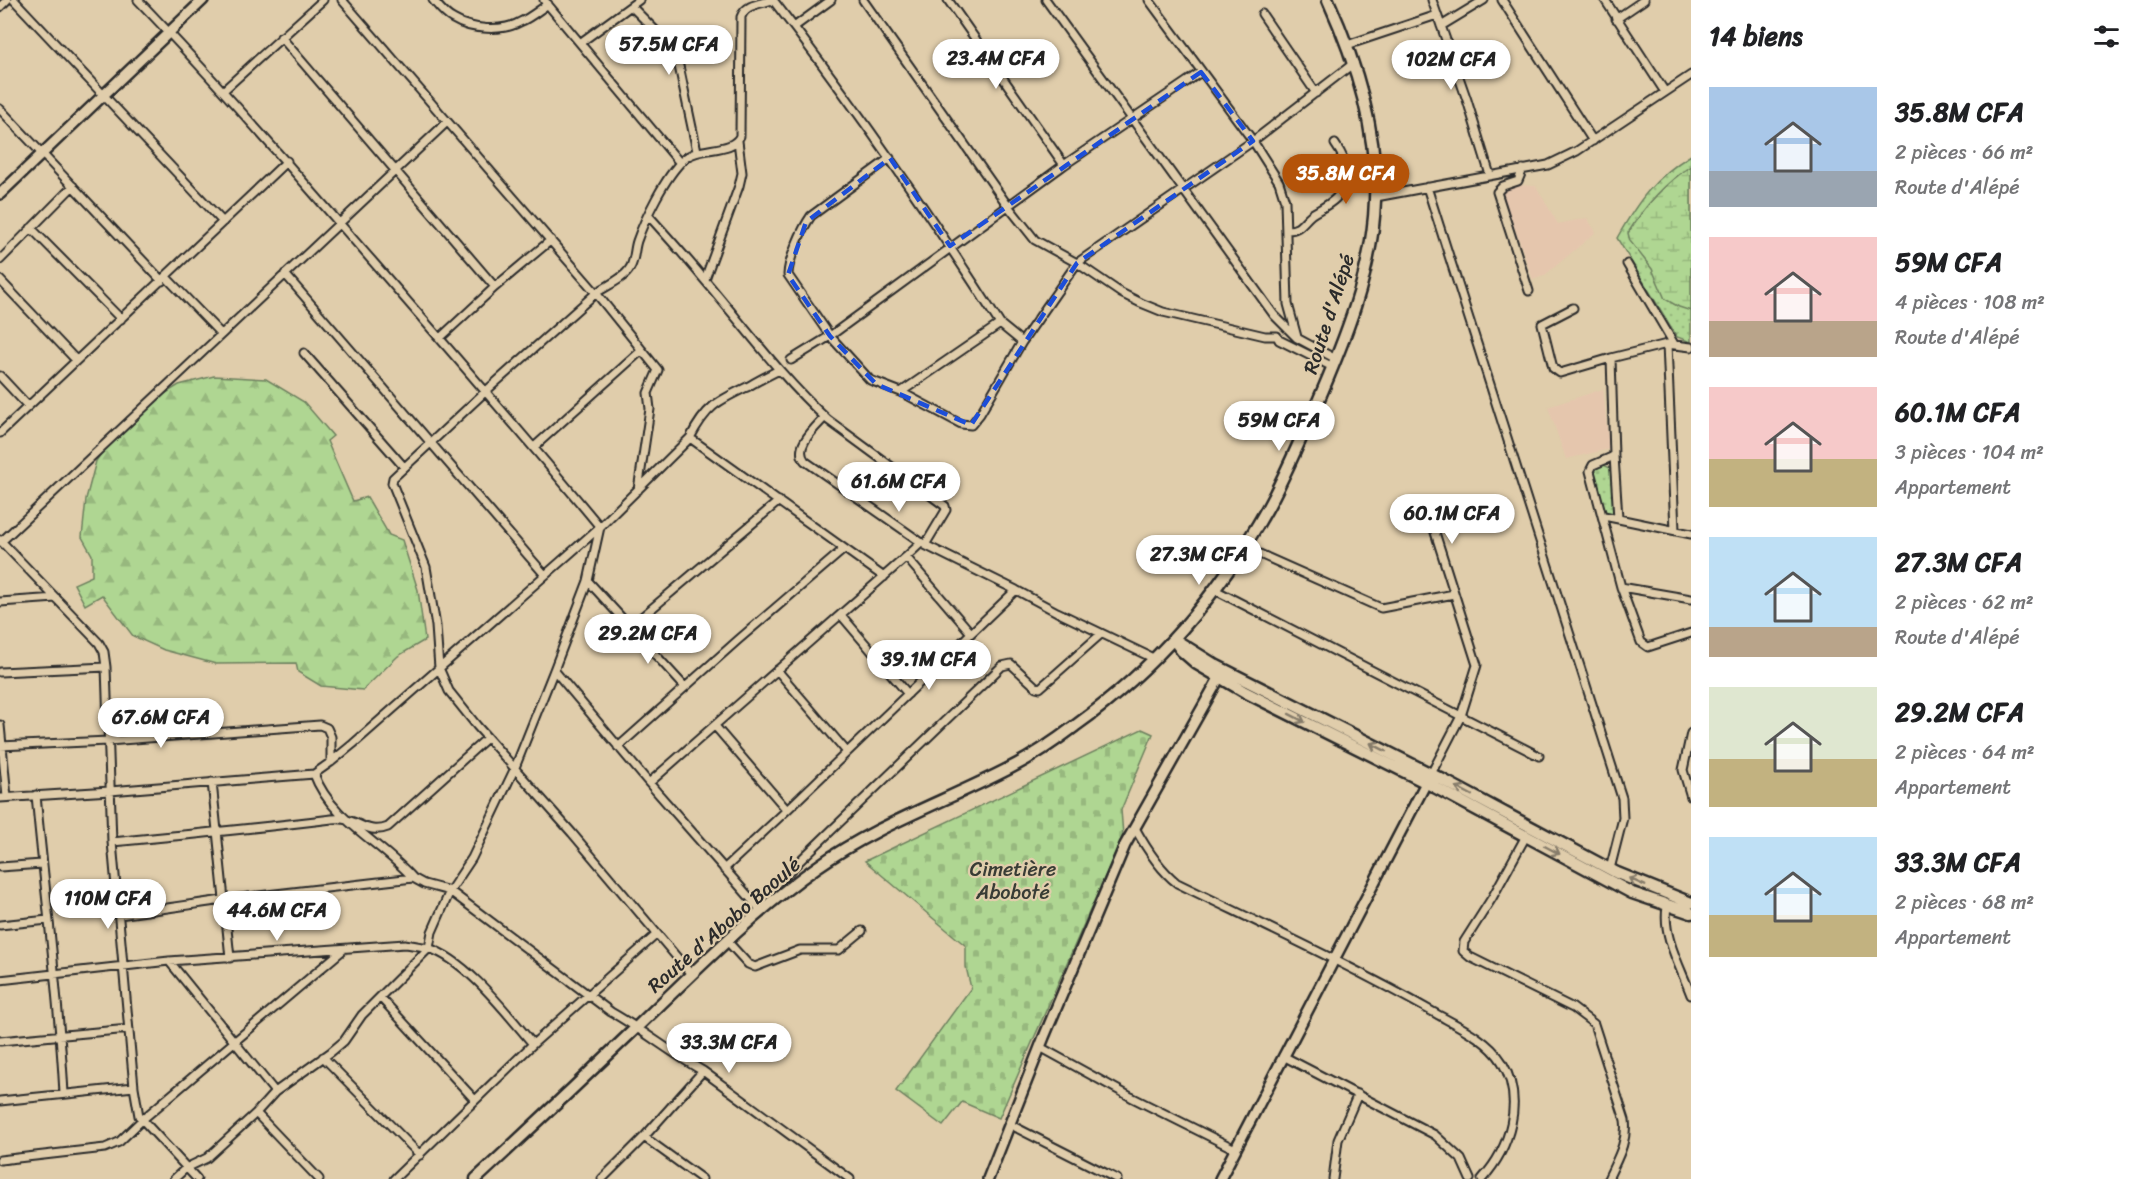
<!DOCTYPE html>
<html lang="fr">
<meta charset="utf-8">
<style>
body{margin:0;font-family:Sriracha,sans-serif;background:#f6f6f6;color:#202124;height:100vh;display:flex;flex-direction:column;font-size:22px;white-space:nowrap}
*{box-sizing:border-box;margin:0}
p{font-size:20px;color:#757577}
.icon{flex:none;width:33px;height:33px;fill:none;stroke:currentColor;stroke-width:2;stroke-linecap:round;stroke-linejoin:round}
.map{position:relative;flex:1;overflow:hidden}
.drawer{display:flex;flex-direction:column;background:#fff;width:450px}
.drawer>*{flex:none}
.price{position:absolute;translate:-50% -51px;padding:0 14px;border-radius:21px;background:#fff;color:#222;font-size:20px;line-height:39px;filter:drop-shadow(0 2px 3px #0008)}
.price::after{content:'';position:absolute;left:50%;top:36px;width:18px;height:14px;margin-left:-9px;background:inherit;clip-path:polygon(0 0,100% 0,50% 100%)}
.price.on{background:#b45309;color:#fff}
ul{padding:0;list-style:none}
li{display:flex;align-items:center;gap:18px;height:150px;padding:0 18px}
li span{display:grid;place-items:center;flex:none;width:168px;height:120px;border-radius:0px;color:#555}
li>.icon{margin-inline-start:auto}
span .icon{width:72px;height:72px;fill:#fffc;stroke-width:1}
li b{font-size:26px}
h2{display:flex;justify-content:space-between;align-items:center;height:72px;padding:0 18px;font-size:26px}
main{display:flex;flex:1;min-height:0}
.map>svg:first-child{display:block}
.built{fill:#e5c6ad}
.grass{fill:url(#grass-dots);stroke:#6d805e;stroke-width:1.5}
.forest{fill:url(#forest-firs);stroke:#6d805e;stroke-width:1.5}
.wetland{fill:url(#wetland-marsh);stroke:#6d805e;stroke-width:1.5}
.cemetery{fill:url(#cemetery-stones);stroke:#6d805e;stroke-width:1.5}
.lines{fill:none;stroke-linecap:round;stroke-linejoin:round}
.minor-casing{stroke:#2b2b2b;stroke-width:11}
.tertiary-casing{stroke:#2b2b2b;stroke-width:14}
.secondary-casing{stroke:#2b2b2b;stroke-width:15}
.minor{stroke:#e0cdab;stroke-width:7}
.tertiary{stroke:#e0cdab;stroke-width:9}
.secondary{stroke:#e0cdab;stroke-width:10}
.oneway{stroke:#867c6b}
.marked{fill:none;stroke:#1d4ed8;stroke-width:4.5;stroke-dasharray:12 8;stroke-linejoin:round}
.labels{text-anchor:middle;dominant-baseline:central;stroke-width:4.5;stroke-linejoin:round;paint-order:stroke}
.street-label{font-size:20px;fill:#2b2b2b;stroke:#e0cdab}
.park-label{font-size:20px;fill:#383c35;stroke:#e0cdab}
</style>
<main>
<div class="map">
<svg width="1691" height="1179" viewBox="0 0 1691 1179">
<defs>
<pattern id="grass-dots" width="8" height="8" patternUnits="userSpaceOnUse" patternTransform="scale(1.5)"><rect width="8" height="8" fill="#afd692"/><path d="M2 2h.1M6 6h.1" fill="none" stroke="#97b87e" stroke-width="1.8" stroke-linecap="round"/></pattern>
<pattern id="forest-firs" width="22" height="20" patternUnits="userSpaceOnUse" patternTransform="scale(1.5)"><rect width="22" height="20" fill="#afd692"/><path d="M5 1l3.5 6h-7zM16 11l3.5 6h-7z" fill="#97b87e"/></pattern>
<pattern id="wetland-marsh" width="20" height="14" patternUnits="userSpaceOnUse" patternTransform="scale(1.5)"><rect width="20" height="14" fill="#afd692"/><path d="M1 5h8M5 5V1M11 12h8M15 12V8" fill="none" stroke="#97b87e"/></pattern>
<pattern id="cemetery-stones" width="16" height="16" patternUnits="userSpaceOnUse" patternTransform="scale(1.5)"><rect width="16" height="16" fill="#afd692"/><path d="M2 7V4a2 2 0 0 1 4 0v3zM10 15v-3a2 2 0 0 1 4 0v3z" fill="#97b87e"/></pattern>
</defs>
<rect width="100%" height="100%" fill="#e0cdab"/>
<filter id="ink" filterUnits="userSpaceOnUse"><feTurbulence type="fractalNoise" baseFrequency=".0167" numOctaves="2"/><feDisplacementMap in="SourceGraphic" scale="12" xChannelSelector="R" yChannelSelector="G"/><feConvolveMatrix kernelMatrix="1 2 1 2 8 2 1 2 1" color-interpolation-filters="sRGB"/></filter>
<g filter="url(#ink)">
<!-- built -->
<path class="built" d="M1516 185 1536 186 1558 224 1587 218 1596 232 1545 275 1533 280 1501 189Z
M1603 389 1609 449 1566 459 1548 407Z"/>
<!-- grass -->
<path class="grass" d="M1691 155V342L1677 337 1617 238C1638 201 1654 178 1691 155Z
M1604 465 1610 468 1616 514 1605 513 1592 471Z"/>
<!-- forest -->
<path class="forest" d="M214 376 266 379 304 402 333 436 327 441 353 501 367 497 389 535 402 540 418 590 425 640 398 656 363 690 321 686 298 672 296 663 216 664 164 650 133 636 102 595 85 605 74 584 92 576V555L82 537 86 499 96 461 127 417 179 385Z"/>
<!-- wetland -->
<path class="wetland" d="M1691 166V311L1679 307 1665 299 1652 269 1630 241 1628 233C1644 207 1665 183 1691 166Z"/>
<!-- cemetery -->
<path class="cemetery" d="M1142 729 1153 734 1121 810 1123 835 999 1118 962 1102 943 1126 896 1091 971 988 966 967V946L865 861Z"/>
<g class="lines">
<defs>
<path id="minor" d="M14 0 223 222
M138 0C213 78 284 159 354 240 437 335 520 430 600 527L588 581 554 670 514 770 472 858 450 891 432 932 429 948 362 1015 344 1041 331 1052 275 1092 256 1113 207 1158 186 1168 174 1179
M342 0 596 293 486 391 393 478 392 483 426 567 436 626 439 668 449 691 477 726 572 833 691 974
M433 0C439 7 445 15 453 19 471 30 502 32 520 22 530 18 539 10 548 4
M544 0 680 163
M773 0C854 104 929 213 1000 324
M863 0 1008 206 1035 240 1077 263 1121 293 1141 303 1163 312 1265 336H1277L1279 340 1333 367
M948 0 1064 165
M1046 0 1274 315 1297 338 1336 359
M1149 0 1253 141 1279 182 1285 201 1288 304 1297 337
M1432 0 1467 100 1490 175
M1502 0 1593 141
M1605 0 1665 92
M631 6 666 41 679 66 697 151
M0 7 7 0
M1262 14 1316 93
M1616 19 1644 0
M1441 26 1484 0
M794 27 831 0
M281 37 495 287
M580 43 639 0
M1347 45 1437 15
M224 90 323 0
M0 109 162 281
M890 158 811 216C802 229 788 260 788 275L830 336 870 380 901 392 1000 324 1022 342 1077 263 1253 141 1354 63
M1523 169 1518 181 1503 186 1497 192 1529 291
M1427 187 1622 798 1623 818 1610 869
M1376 197 1548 165 1577 151 1691 75
M648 215C667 236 685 256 703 278 744 326 781 377 828 420L945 506 946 510 925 545
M31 228 121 319
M1286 230C1300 231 1302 222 1312 214 1320 209 1329 205 1336 198 1353 180 1348 162 1335 144
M0 260 73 186
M1627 264 1674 344
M285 274 545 575
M166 277 221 334
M705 279 739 186 742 173 738 141
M0 280 76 360
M1573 308 1542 324 1553 368 1560 373 1611 358 1667 344 1691 347
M440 338 495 287 551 240
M1667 344 1675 530
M304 353 404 467
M1611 358 1614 456 1618 518
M791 360 830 336 1064 165 1201 72
M0 376 28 406
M901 392 961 424 971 425 980 414 1022 342
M825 417C815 428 793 447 805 461L925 545 1016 590
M0 433 287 161
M690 438 884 577
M534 447 642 350
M1614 456 1593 465 1590 471 1621 587 1641 642 1648 647 1691 633
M638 490 650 409 648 393 658 370 596 293C606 286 624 279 630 268 635 260 634 250 637 241 645 218 665 177 683 160 698 145 732 154 740 136L741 17C746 4 760 4 773 0
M1426 504 1477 665 1461 716 1431 774
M1604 516 1691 534
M0 540 99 643 104 652 106 667 112 842 134 1087 139 1116 197 1179
M1 542 447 122
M1244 547 1381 608 1454 594
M906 557 921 543
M588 581 685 687
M1621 587 1691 599
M1215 590 1539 756
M0 602 56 598
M841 615 908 694
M630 627 779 501
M554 670 649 783 758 907
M777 670 847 752
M0 672 106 667
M0 725 7 797
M715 726 787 810
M1691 733 1683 770 1691 797
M0 746 108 741 320 725 327 728 331 737V762
M618 747 738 640 844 549
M314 774C331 820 381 842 413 878
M212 782 230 958
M649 783 906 557 971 633
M36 795C45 895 59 994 64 1094
M0 798 110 791 314 774 331 762 353 744 600 527 690 438C707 405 718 401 749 386 759 380 769 375 779 370
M1135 828C1146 848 1159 869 1177 883 1263 925 1350 965 1433 1012 1456 1025 1487 1038 1502 1062 1525 1101 1510 1148 1482 1179
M1526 836 1492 898 1464 942 1463 951 1470 957 1573 1008 1594 1024 1625 1120C1628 1142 1617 1159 1608 1179
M112 842C186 835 259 828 332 819 356 816 366 836 388 827L487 738
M0 867 42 864
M724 869 787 810 1016 590 1057 612 1155 659
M755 904 1002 666 1011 664 1036 687 1040 688 1101 634
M1667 907C1662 936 1681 968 1691 995
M119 915 223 900 413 878 424 884 450 891 611 1012C643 1030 671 1053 703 1071L850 1179
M0 925 48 920
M728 942 748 964 755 967 800 950H839L862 931
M169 961 275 1092
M0 980 169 961 405 944C412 945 420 946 428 948 466 959 508 1015 533 1044
M380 997 475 1100
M0 1041 129 1029
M1040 1047 1131 1097 1235 1149
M1283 1056 1435 1135 1461 1159 1470 1179
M323 1057 420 1155
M0 1101 134 1087
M256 1113 319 1179
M1009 1124 1117 1179
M644 1137 702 1179
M0 1160 105 1148 119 1142 143 1119 344 949
M394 1179 533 1044 657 934
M602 1179 644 1137 703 1071
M1333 1179 1338 1140 1358 1094"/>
<path id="tertiary" d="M0 194 203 0
M988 1179 1044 1037 1125 845 1222 673
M1220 1179 1429 777"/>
<path id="secondary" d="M1174 640 1182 651 1197 664 1245 692 1427 783 1632 893 1691 913
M1177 641 1217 666 1443 780 1617 873 1691 903
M476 1179C531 1128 585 1077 638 1026 695 971 752 913 817 867 876 825 944 802 1008 769 1032 757 1054 742 1075 726 1156 668 1220 593 1268 507 1286 474 1300 439 1316 406 1344 342 1373 271 1375 200 1378 131 1356 62 1328 0"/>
</defs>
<!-- minor casing -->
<use href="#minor" class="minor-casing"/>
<!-- tertiary casing -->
<use href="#tertiary" class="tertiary-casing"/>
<!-- secondary casing -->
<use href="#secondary" class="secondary-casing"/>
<!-- minor -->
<use href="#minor" class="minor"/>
<!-- tertiary -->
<use href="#tertiary" class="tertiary"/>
<!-- secondary -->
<use href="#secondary" class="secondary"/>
</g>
<!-- one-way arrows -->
<defs><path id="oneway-shaft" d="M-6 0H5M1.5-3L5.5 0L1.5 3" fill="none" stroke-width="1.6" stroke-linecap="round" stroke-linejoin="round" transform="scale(1.5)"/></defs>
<g class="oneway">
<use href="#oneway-shaft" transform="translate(1297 718) rotate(27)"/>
<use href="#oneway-shaft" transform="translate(1378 747) rotate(-153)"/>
<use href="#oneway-shaft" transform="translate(1464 791) rotate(-152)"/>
<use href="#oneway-shaft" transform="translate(1552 850) rotate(28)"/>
<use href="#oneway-shaft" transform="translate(1637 882) rotate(-156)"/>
</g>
</g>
<!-- marked area -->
<path class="marked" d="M1201 72 1253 141 1077 263 971 425 876 384 830 336 788 275 806 222 890 158 950 246Z"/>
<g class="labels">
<!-- street labels -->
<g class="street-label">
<text transform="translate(1329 314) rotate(-72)">Route d'Alépé</text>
<text transform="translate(724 925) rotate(-41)">Route d'Abobo Baoulé</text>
</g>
<!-- park labels -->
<g class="park-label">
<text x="1013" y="869">Cimetière<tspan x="1013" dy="23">Aboboté</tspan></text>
</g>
</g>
</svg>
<b class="price" style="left:669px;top:76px">57.5M CFA</b>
<b class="price" style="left:996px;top:90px">23.4M CFA</b>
<b class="price" style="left:1451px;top:91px">102M CFA</b>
<b class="price on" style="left:1346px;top:205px">35.8M CFA</b>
<b class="price" style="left:1279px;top:452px">59M CFA</b>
<b class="price" style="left:899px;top:513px">61.6M CFA</b>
<b class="price" style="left:1452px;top:545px">60.1M CFA</b>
<b class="price" style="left:1199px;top:586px">27.3M CFA</b>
<b class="price" style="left:648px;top:665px">29.2M CFA</b>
<b class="price" style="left:929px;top:691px">39.1M CFA</b>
<b class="price" style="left:161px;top:749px">67.6M CFA</b>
<b class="price" style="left:108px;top:930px">110M CFA</b>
<b class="price" style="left:277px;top:942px">44.6M CFA</b>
<b class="price" style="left:729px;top:1074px">33.3M CFA</b>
</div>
<section class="drawer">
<h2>14 biens<svg class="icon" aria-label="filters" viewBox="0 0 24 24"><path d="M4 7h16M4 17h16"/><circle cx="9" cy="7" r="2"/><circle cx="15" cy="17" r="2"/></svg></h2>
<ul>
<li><span style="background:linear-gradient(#a9c7e8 70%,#9aa5b1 0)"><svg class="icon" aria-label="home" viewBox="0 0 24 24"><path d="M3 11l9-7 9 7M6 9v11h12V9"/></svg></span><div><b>35.8M CFA</b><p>2 pièces · 66 m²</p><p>Route d'Alépé</p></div></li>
<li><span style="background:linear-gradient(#f6c9c9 70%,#b9a48a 0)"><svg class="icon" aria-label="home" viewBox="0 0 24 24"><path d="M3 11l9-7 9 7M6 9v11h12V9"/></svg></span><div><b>59M CFA</b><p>4 pièces · 108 m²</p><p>Route d'Alépé</p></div></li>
<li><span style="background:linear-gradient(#f6c9c9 60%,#c2b280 0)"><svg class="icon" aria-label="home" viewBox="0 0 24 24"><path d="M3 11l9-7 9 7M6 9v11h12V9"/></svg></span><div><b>60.1M CFA</b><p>3 pièces · 104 m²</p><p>Appartement</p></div></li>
<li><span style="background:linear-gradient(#bfe0f5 75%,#b9a48a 0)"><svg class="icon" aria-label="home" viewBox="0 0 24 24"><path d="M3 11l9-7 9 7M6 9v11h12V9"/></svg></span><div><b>27.3M CFA</b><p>2 pièces · 62 m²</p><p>Route d'Alépé</p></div></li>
<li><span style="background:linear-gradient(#dfe7d0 60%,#c2b280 0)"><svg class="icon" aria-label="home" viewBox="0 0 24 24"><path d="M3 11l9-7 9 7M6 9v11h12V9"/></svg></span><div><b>29.2M CFA</b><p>2 pièces · 64 m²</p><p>Appartement</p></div></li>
<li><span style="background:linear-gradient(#bfe0f5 65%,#c2b280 0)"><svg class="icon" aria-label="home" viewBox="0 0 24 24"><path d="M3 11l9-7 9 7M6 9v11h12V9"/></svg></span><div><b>33.3M CFA</b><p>2 pièces · 68 m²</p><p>Appartement</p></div></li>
</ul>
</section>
</main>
